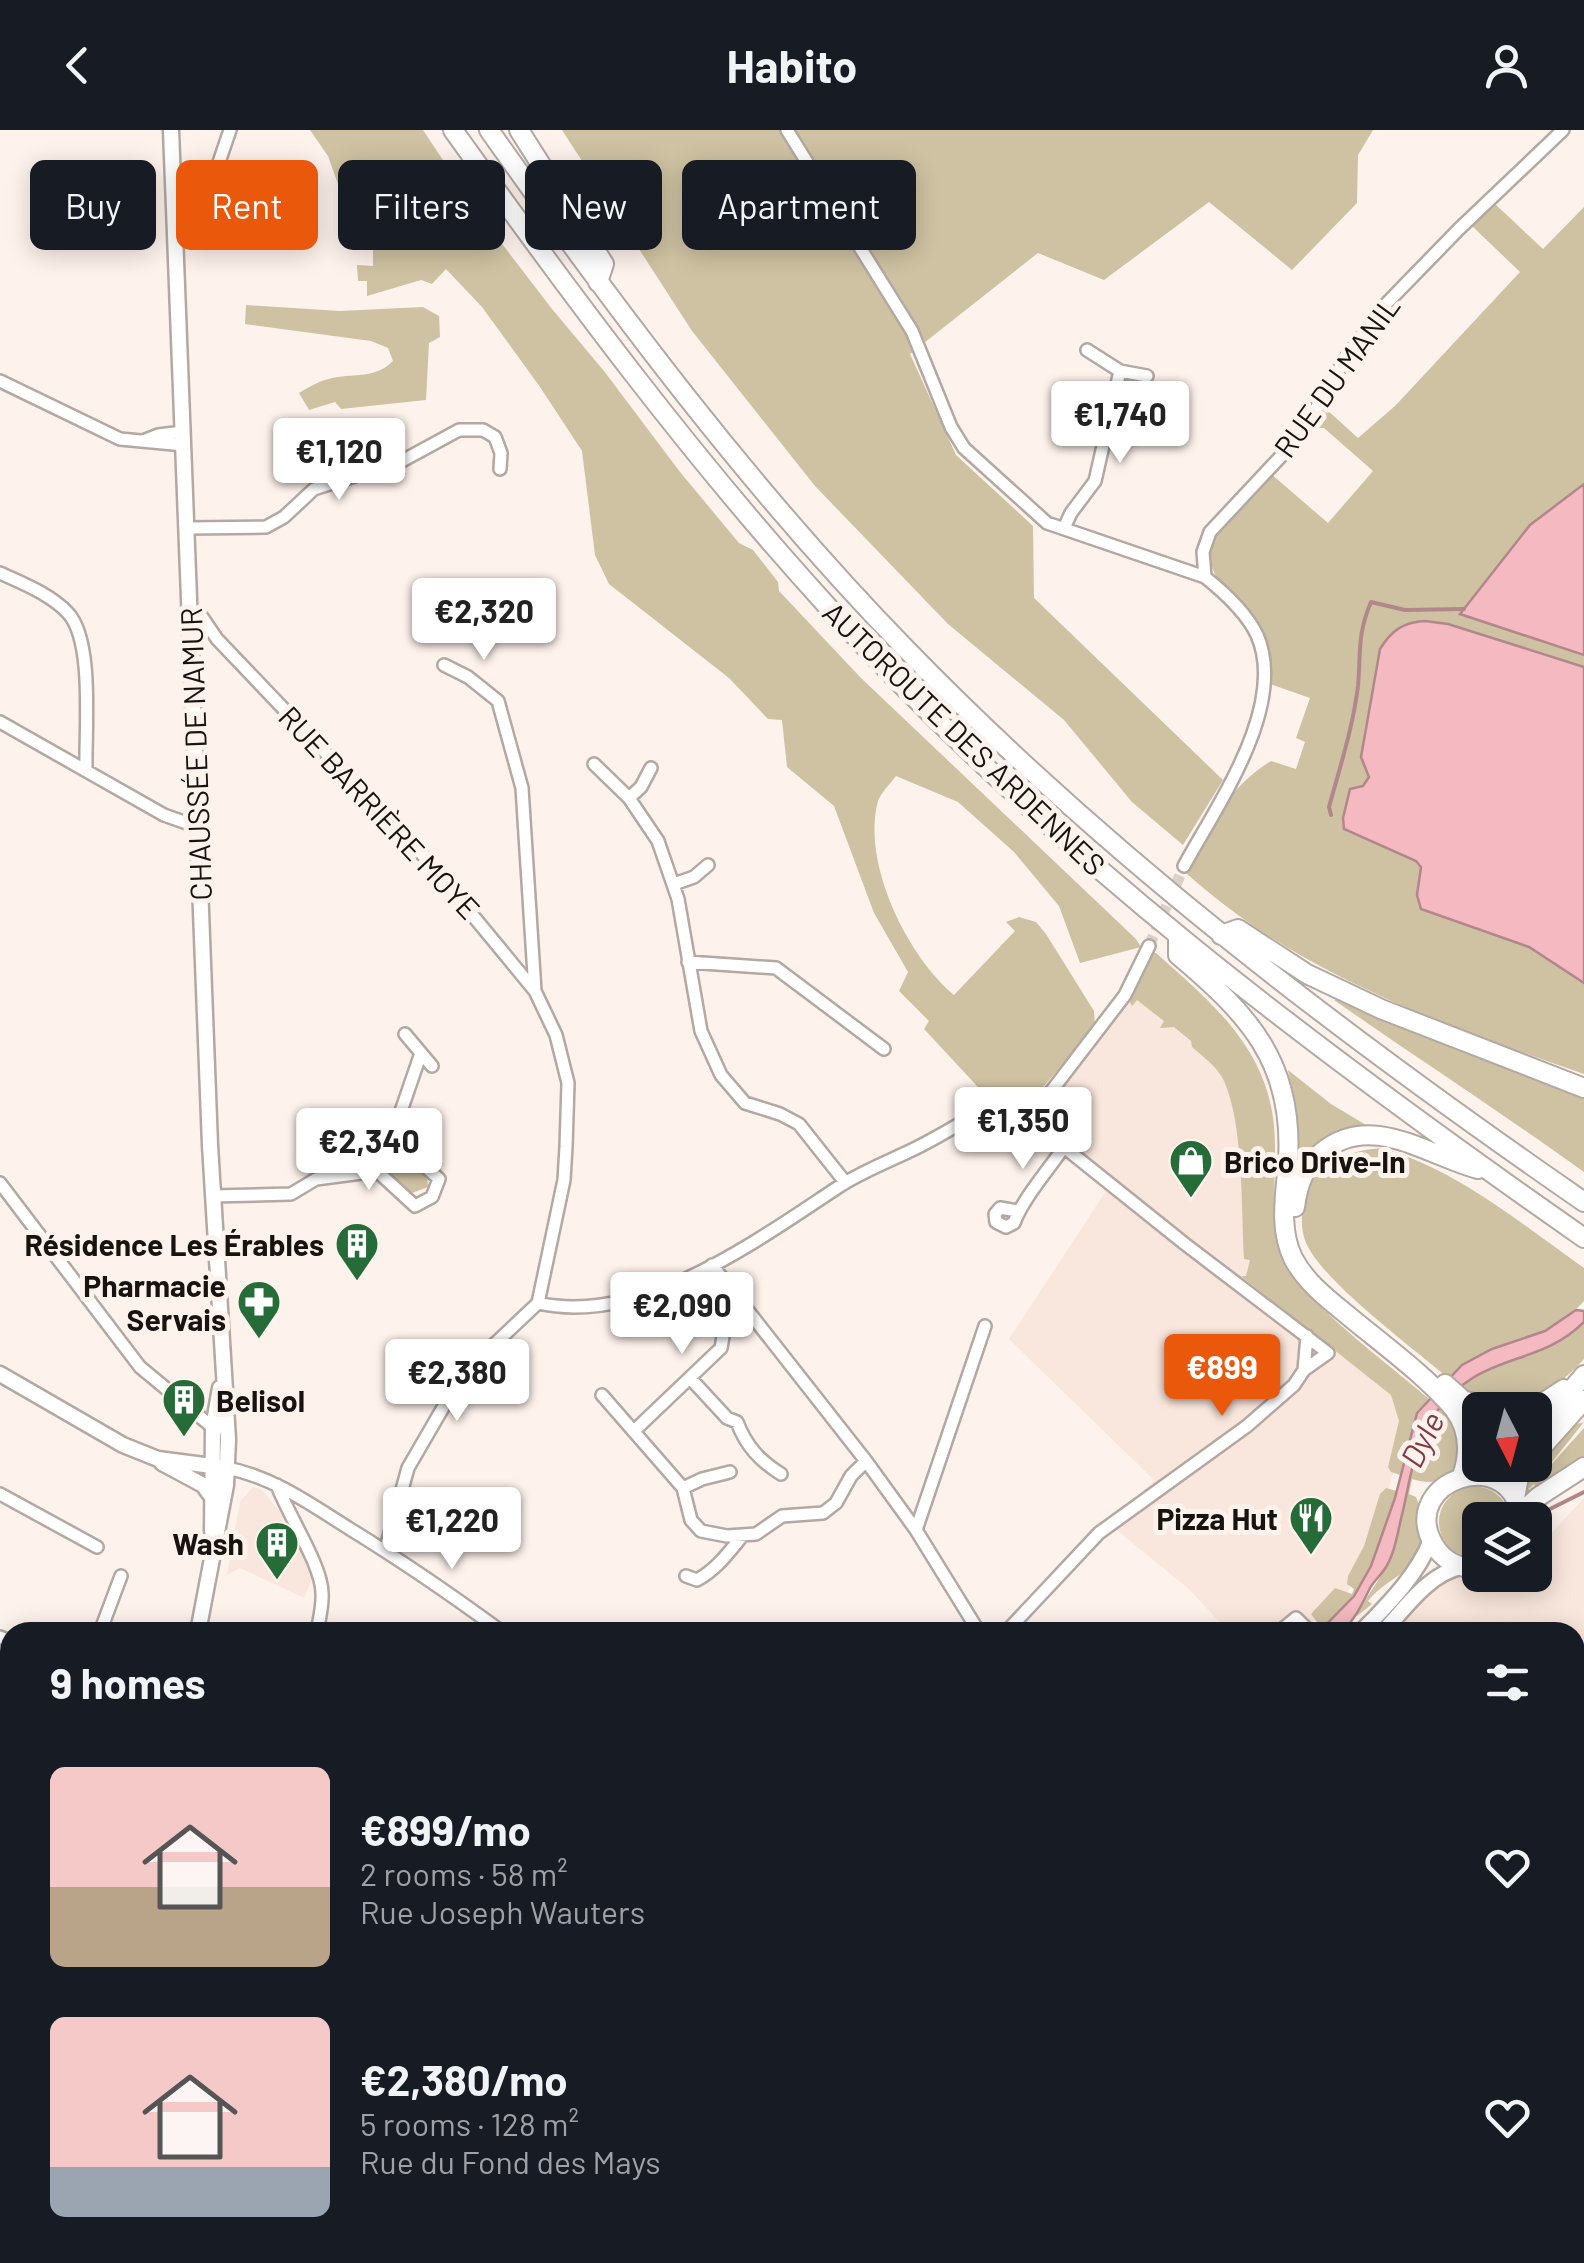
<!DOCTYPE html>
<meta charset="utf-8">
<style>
body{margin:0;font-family:Barlow,sans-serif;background:#20242c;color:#f1f3f6;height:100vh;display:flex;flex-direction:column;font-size:38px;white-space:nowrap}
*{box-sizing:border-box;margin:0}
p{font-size:32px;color:#9ea1a6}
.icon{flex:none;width:55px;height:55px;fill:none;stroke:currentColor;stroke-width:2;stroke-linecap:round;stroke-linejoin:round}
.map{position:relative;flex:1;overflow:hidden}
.drawer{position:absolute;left:0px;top:1492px;width:1585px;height:642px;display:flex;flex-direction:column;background:#171b24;border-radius:30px 30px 0 0;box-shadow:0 5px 25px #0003}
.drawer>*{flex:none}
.banner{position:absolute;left:30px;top:30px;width:1000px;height:90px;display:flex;gap:20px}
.needle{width:65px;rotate:174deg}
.tools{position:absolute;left:1462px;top:1262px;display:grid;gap:20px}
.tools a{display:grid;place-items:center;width:90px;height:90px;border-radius:15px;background:#171b24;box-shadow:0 5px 25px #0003;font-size:50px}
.price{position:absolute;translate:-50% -85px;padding:0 22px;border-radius:10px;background:#fff;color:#222;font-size:32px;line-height:65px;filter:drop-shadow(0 2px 5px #0008)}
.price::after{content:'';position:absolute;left:50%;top:60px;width:30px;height:22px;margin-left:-15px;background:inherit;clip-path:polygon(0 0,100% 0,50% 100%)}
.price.current{background:#ea580c;color:#fff}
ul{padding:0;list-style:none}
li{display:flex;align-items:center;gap:30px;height:250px;padding:0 50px}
li span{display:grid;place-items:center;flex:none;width:280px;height:200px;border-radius:15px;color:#555}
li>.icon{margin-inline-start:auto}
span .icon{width:120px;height:120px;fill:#fffc;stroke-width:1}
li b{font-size:42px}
h2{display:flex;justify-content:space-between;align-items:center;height:120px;padding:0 50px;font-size:42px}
.tag{padding:0 35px;border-radius:15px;background:#171b24;box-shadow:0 5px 25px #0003;font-size:35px;line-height:90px}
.tag.current{background:#ea580c;color:#fff}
header{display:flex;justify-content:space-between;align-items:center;height:130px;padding:0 50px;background:#171b24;font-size:45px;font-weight:700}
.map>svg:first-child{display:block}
.built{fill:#f9e6dc}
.green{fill:#cec2a2}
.water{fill:#f4b9c1;stroke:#b2878c;stroke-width:2.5}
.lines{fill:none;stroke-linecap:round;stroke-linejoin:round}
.stream{stroke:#b2878c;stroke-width:4}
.minor-tunnel{stroke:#dbd1cb;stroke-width:11;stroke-dasharray:11 5.5;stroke-linecap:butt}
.minor-casing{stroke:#b3a8a2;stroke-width:16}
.major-casing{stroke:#b3a8a2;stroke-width:19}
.highway-casing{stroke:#b3a8a2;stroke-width:22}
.minor{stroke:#fff;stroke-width:11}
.major{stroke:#fff;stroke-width:14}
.highway{stroke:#fff;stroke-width:18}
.labels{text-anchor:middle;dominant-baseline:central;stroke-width:10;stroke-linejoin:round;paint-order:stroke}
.street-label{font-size:30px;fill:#171311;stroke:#fef2ec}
.poi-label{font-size:30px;font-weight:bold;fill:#171311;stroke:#fef2ec;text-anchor:end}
.water-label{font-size:32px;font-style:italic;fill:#803a47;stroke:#fef2ec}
</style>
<header><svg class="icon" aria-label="back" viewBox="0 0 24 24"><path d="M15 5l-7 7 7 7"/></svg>Habito<svg class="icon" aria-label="person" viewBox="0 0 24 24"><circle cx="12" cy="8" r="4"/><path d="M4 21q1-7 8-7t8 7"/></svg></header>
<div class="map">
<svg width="1584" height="2133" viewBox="0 0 1584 2133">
<rect width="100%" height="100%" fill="#fef2ec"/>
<!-- built -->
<path class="built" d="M1134 863 1217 930 1236 968 1247 1098 1412 1278 1377 1398 1355 1448 1347 1463 1300 1502 1292 1499 1288 1502H1220L1224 1497 1190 1460 1106 1391 1155 1351 1009 1209 1114 1049 1049 995 1043 984 1044 979Z
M253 1357 262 1360 279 1381 296 1412 312 1449 304 1468 240 1438 227 1445 240 1372Z
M1584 1368V1690L1575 1684V1502H1392L1444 1451 1458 1446 1535 1445V1402L1544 1411Z
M742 2125H886L896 2133H751Z"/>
<!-- green -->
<path class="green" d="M310 0H423L476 80 552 179 604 241 680 342 739 413 753 420 778 452 779 461 861 548 1136 809 1141 817 1080 833 1059 776 1014 722 958 672 896 646C890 654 881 663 878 671 861 733 908 827 954 865L1015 801 1006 792 1019 787 1036 792 1046 804 1094 881 1095 896 1033 969 990 970 924 899 929 891 899 861 908 842 874 783 834 676 787 637 782 590 768 589 729 548 609 454 595 425 582 321 540 257 482 177 446 139 432 154 421 150 367 166V151H358L357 135 373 136V116H360L328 26Z
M562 0H1373L1358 25 1357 73 1292 140 1209 72 1104 150 1038 123 910 224 956 325 1033 396 1034 468 1223 650 1183 715 1132 672 1064 590 948 494 815 356 692 201Z
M1494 73 1543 119 1584 77V354L1530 395 1460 484 1584 525V537L1448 494 1380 519 1361 627 1369 647 1364 656 1350 659 1342 693 1416 731 1421 737 1417 765 1421 779 1529 817 1584 853V944C1442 894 1300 846 1186 743 1203 701 1231 655 1271 631L1296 639 1305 612 1296 608 1310 568 1270 554C1269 539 1270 522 1264 508 1248 476 1196 449 1214 408 1224 384 1252 362 1270 343L1328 393 1373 341 1324 298H1311L1325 278 1358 308 1395 276 1520 142 1471 95Z
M246 175 340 181 423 177 439 186 440 207 429 213 426 270 341 279 335 272 309 280 299 263C312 255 323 249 338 247 360 244 377 247 393 231L388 218 371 211 245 194Z
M1152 823H1156C1219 879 1276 926 1275 1018 1275 1059 1270 1101 1290 1139 1310 1177 1394 1238 1429 1269L1417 1283 1400 1345 1391 1342 1388 1337 1399 1291 1391 1265 1241 1146H1246L1250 1130 1244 1129C1241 1079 1244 996 1224 951 1218 937 1203 927 1192 917L1191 911 1174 897 1160 898 1164 891 1137 870 1132 876 1130 872Z
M1341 868 1584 965V1042C1502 983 1417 928 1334 870Z
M1288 940 1331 974 1366 995 1327 1008 1300 1031 1296 980Z
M1382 1018C1458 1040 1520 1093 1584 1138V1171C1547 1213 1488 1211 1448 1248 1412 1217 1326 1154 1307 1115 1298 1096 1302 1073 1310 1055 1323 1028 1356 1020 1382 1018Z
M395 1024H405L427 1044 428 1057 412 1063 388 1044 386 1036Z
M1584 1192V1229C1566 1249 1532 1279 1502 1276 1489 1275 1476 1267 1464 1262L1444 1282C1468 1314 1461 1365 1412 1349L1409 1364 1416 1367C1421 1378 1419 1386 1421 1398 1426 1443 1390 1443 1368 1471L1372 1474 1357 1486C1367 1463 1386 1444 1393 1420 1411 1361 1410 1296 1462 1253 1499 1223 1550 1226 1584 1192Z
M1584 1292 1540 1347 1584 1298V1330L1538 1362 1534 1354 1529 1359 1534 1365 1525 1367C1524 1347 1549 1308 1568 1297 1572 1294 1579 1294 1584 1292Z
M1474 1356C1495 1358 1507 1369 1510 1390H1480V1428C1429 1429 1424 1363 1474 1356Z
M1386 1358 1397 1361C1382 1412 1365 1465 1322 1499L1311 1484 1335 1458 1352 1464 1354 1459 1347 1454 1348 1446 1364 1416 1380 1364Z"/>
<!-- water -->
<path class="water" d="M1584 354V525L1460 484 1530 395Z
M1425 491 1448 494 1584 537V853L1529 817 1421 779 1417 765 1421 737 1416 731 1344 699 1343 688 1350 659 1363 656 1369 647 1361 627 1380 519C1391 501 1403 492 1425 491Z
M1576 1180 1584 1181V1192C1536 1240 1478 1219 1432 1288 1412 1319 1410 1354 1401 1389 1397 1406 1394 1426 1384 1440 1380 1446 1374 1451 1370 1458 1361 1476 1356 1488 1342 1502H1319L1354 1466 1371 1436 1395 1368 1417 1283 1462 1235 1492 1219 1545 1201Z"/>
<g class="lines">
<!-- stream -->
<path class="stream" d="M1331 685 1329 677C1340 637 1353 597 1358 556 1361 522 1357 505 1371 472L1405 480 1464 479
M1536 1386 1584 1362"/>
<!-- minor-tunnel -->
<path class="minor-tunnel" d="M1149 816 1184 736"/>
<defs>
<path id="minor" d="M787 0 912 201 951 297 964 318 1047 393 1205 447
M175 111 193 102 199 91 230 0
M1087 220 1120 241
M0 251 120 309 184 315
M143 311 158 305 183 302
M187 398 266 397 284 387 314 359 402 331 459 300H483L495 307 501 323 500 339
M1064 398 1071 383 1095 351 1120 241 1147 246
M0 443C24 454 50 464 68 483 94 511 85 601 86 639
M190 484 202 487 217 509 422 724 535 861
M0 592 164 685 198 697
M594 634 629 668 658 711 678 769 701 901 721 945 745 973 780 984 799 994 845 1052
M629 668 641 657 651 638
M1184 736C1217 675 1288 576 1257 505 1246 482 1225 463 1205 447L1203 422 1210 402 1299 307 1347 226 1387 173 1459 99 1563 0
M674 754 694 747 708 735
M688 832 776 838 884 919
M405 904 432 936
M1030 989 1125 865 1149 816
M377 1041 415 1076 432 1067 439 1049 391 1006
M0 1053 140 1237 216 1300
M212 1066 291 1064 316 1049 377 1041 386 1025 421 923
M1017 1081 1000 1078 995 1084 996 1092 1006 1097 1014 1093C1022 1070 1049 1039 1064 1017
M712 1135 866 1331 916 1400 979 1502
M538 1173C643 1197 760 1108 843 1054 864 1041 889 1031 912 1020 937 1008 961 993 985 979L1003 973 1014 977 1185 1114 1328 1223 1304 1240 1294 1255 1247 1296 1099 1403 1006 1502
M1304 1240 1307 1206
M690 1248 727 1288 737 1292C746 1316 760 1331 781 1344
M602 1265 683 1358 691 1390 701 1401 727 1406 756 1404 782 1386 823 1383 836 1373 851 1346 866 1331
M635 1300 721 1218 725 1195 743 1176
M227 1338C273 1347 310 1374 350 1399 402 1431 453 1466 502 1502
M277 1355C288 1385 322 1436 322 1463 323 1476 319 1490 317 1502
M683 1358 702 1349 730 1342
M0 1364 97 1417
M916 1400 985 1196
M385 1421 408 1338 448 1269 484 1224 538 1173 564 1050 566 1017 568 953 556 905 535 861 522 658 498 571 468 547 444 535
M686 1446 697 1450C717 1439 729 1422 743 1405
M100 1502 121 1446
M1279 1502 1296 1488 1310 1502
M0 1507 10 1511
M0 1664 10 1656
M1575 1702 1584 1711
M0 1749 8 1732
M1575 1861H1584
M0 1878 10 1887
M0 1912 10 1901
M1575 1967 1584 1943
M0 2113 13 2133
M585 2125 593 2133
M992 2125 995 2133
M1111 2125 1123 2133
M920 2133 928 2125
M1040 2133 1056 2125
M1311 2133 1313 2125
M1517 2133V2125"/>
<path id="major" d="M171 0 210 1015 228 1309 226 1355 198 1502
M0 1244 123 1315 158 1329 227 1338
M162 1333 203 1355 211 1366
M212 1401 213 1298 220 1258
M1361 1502C1387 1475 1417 1446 1431 1410
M1383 1502C1405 1479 1428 1444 1461 1437
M60 2125 63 2133
M421 2133 433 2125"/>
<path id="highway" d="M453 0C571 165 692 328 829 478 1051 722 1315 920 1584 1108
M489 0C617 181 751 360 906 519 1110 729 1344 906 1584 1072
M519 0 604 134 598 152
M1221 805 1238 799 1307 844 1381 879 1584 958
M1178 806V825C1248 884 1294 932 1288 1030 1286 1062 1278 1097 1293 1128 1306 1153 1329 1170 1351 1188 1385 1216 1425 1245 1454 1279 1469 1299 1470 1323 1462 1346
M1295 1077C1298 1054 1304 1037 1322 1022 1371 981 1428 1026 1478 1039
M1445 1254 1463 1270 1496 1280
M1517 1280 1544 1272 1564 1259
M1535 1303 1584 1245
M1535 1325 1584 1270
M1515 1368 1519 1347 1527 1335
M1521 1383 1538 1367 1584 1337
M1480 1438C1461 1439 1444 1432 1434 1415 1396 1350 1514 1311 1521 1390"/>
</defs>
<!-- minor casing -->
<use href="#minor" class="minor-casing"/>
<!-- major casing -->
<use href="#major" class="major-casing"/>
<!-- highway casing -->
<use href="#highway" class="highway-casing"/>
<!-- minor -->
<use href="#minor" class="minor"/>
<!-- major -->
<use href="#major" class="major"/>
<!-- highway -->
<use href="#highway" class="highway"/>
</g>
<!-- icons -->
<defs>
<symbol id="shop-pin" viewBox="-11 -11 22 30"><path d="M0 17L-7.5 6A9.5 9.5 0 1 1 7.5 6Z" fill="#256c38" stroke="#fef2ec"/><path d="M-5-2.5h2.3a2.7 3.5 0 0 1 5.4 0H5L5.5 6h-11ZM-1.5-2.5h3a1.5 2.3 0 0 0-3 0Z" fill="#fff"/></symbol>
<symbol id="building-pin" viewBox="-11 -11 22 30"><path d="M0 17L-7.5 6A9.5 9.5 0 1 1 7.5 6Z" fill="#256c38" stroke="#fef2ec"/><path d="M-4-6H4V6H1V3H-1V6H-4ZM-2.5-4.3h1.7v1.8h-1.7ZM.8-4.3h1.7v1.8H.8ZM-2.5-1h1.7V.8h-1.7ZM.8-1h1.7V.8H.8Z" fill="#fff"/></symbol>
<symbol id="pharmacy-pin" viewBox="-11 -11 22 30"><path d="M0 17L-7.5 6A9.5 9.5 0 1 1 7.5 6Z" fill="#256c38" stroke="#fef2ec"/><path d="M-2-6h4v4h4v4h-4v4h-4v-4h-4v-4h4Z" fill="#fff"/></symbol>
<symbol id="restaurant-pin" viewBox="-11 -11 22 30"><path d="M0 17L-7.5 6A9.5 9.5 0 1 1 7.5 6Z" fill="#256c38" stroke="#fef2ec"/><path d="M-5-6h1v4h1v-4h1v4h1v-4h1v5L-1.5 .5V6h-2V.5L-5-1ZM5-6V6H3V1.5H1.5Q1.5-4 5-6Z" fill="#fff"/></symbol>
</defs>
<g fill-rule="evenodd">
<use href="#shop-pin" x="1166" y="1006" width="50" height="68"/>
<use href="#building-pin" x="332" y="1089" width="50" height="68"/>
<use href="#pharmacy-pin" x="234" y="1147" width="50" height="68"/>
<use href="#building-pin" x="159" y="1245" width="50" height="68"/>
<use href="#restaurant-pin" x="1286" y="1363" width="50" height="68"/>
<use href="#building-pin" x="252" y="1388" width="50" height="68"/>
</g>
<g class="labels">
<!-- street labels -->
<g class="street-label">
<text transform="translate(1336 246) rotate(-54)">RUE DU MANIL</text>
<text transform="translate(965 608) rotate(44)">AUTOROUTE DES ARDENNES</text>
<text transform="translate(195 624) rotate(-92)">CHAUSSÉE DE NAMUR</text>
<text transform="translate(380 682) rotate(47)">RUE BARRIÈRE MOYE</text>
</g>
<!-- poi labels -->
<g class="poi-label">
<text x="1224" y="1031" text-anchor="start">Brico Drive-In</text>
<text x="324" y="1114">Résidence Les Érables</text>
<text x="226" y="1155">Pharmacie<tspan x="226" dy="34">Servais</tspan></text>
<text x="216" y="1270" text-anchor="start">Belisol</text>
<text x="1278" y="1388">Pizza Hut</text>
<text x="244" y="1413">Wash</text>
</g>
<!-- water labels -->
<g class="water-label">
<text transform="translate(1421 1309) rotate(-63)">Dyle</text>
</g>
</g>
</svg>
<div class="tools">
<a><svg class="needle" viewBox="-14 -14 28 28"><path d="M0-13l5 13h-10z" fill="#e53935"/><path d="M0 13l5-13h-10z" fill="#9ea1a6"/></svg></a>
<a><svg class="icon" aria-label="layers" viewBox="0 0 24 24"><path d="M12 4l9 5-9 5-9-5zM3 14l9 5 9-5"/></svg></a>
</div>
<b class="price" style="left:1120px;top:336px">€1,740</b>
<b class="price" style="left:339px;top:373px">€1,120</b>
<b class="price" style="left:484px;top:533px">€2,320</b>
<b class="price" style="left:1023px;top:1042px">€1,350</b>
<b class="price" style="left:369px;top:1063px">€2,340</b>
<b class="price" style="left:682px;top:1227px">€2,090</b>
<b class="price current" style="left:1222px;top:1289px">€899</b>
<b class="price" style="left:457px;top:1294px">€2,380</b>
<b class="price" style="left:452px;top:1442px">€1,220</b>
<div class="banner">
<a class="tag">Buy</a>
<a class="tag current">Rent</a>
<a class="tag">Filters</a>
<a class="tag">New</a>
<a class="tag">Apartment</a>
</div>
<section class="drawer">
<h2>9 homes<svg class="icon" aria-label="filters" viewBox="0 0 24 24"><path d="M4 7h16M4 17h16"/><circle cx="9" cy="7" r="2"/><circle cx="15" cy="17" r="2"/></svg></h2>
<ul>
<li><span style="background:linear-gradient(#f6c9c9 60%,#b9a48a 0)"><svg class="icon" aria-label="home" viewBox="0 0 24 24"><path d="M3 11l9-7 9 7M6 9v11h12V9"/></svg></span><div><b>€899/mo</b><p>2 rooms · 58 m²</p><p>Rue Joseph Wauters</p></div><svg class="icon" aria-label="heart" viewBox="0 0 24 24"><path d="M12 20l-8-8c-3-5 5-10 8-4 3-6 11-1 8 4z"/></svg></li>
<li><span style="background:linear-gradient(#f6c9c9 75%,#9aa5b1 0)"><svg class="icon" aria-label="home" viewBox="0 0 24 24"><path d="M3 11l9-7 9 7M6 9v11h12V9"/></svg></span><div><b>€2,380/mo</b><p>5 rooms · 128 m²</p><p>Rue du Fond des Mays</p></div><svg class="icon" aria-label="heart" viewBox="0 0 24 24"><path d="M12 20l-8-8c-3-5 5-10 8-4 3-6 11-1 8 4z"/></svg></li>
</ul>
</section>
</div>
